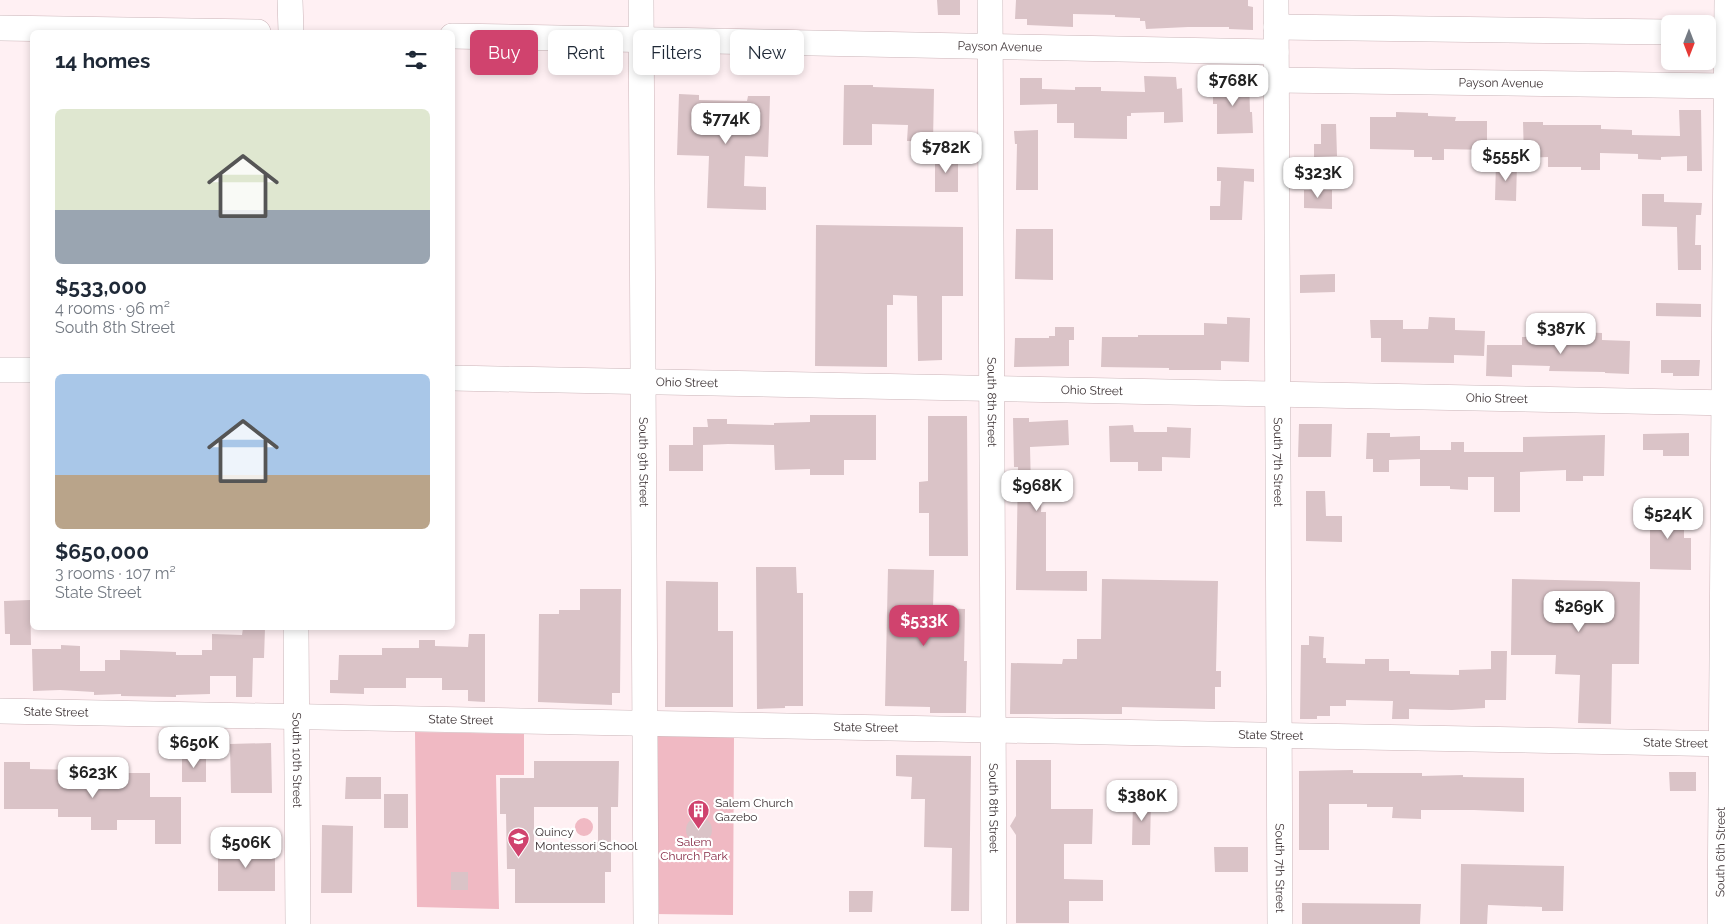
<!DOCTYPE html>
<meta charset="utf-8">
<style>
body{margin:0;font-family:Raleway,sans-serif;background:#f6f6f7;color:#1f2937;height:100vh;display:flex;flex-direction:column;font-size:19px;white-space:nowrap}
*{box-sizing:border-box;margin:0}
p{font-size:16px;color:#747a83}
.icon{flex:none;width:28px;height:28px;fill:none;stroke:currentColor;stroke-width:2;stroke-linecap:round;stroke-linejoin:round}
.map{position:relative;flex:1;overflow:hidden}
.side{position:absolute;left:30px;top:30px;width:425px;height:600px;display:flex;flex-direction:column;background:#fff;border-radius:8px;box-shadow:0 2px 8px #0003}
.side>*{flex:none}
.banner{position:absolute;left:470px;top:30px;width:475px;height:45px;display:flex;gap:10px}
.needle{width:32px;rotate:180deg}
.tools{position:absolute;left:1661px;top:15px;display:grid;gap:10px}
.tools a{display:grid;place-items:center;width:55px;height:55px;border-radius:8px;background:#fff;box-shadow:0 2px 8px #0003;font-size:25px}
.price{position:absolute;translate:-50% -42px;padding:0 11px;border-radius:10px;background:#fff;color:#222;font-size:16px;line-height:32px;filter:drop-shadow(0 1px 2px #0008)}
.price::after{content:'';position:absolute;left:50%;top:30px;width:15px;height:11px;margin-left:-8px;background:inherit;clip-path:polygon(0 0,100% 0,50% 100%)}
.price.on{background:#d0436e;color:#fff}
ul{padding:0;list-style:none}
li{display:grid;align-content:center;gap:10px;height:265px;padding:0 25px}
li span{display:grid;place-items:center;height:155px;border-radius:8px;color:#555}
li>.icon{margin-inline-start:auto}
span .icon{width:90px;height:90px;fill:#fffc;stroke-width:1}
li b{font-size:21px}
h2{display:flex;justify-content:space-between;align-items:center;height:60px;padding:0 25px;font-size:21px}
.tag{padding:0 18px;border-radius:8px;background:#fff;box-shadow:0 2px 8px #0003;font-size:18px;line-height:45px}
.tag.on{background:#d0436e;color:#fff}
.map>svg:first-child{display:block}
.green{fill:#f0b9c3}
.building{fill:#dac3c7;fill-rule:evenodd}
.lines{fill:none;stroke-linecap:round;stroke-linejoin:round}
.minor-casing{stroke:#cbb4b8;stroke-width:26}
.minor{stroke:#fff;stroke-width:25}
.labels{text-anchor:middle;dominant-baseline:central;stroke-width:4.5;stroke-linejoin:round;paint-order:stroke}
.street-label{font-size:12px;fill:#3f3537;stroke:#fff}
.poi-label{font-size:12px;fill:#3f3537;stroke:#fff;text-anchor:start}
.park-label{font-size:12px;fill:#862a46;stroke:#fff}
</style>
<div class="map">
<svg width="1732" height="924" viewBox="0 0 1732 924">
<rect width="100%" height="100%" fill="#fff0f3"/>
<!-- green -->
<path class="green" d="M415 732 524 734V775H496L499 909 417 907Z
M655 736 734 737 733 915 654 914Z
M575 827a9 9 0 1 1 18 0a9 9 0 1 1-18 0Z"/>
<!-- building -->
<path class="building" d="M937 0H960V15H938Z
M1016 0H1248V6L1253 7V30L1229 29V27H1188L1146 29 1145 21H1140V18L1115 17V15L1073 14V27L1027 25V19H1015Z
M1144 76 1176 77 1177 89 1182 88 1183 122 1164 123V112L1131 113V116H1127V139L1074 138V123H1057V104L1020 105V78H1042V89L1075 90V87H1101V91L1145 92Z
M1213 80H1249L1250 112H1252L1253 133 1217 134V104H1213Z
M844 85H873V87L934 89 933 142 907 141 908 125 872 124V145H843Z
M679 94 699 95V100L747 101 748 96H770L768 157 745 156 744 186 766 187V210L707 208 709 156 677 155Z
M1679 110H1701L1702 171H1687V156L1661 157V160L1638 159V154L1600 153V170H1581V167H1548V157L1524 158 1523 122H1543V125H1601V129L1632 130V135L1680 136Z
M1396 112 1428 113V116L1456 117 1455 121H1487V150L1444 149V160H1432V157H1414V150L1370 149V117H1396Z
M1321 124H1336L1337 156 1314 157V144H1321Z
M1038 130V190H1016L1017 144H1015L1014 131Z
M935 155H958V192H935Z
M1496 162 1517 163 1516 201 1495 200Z
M1217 167 1254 169V182L1244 181 1242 220H1210V206H1220L1221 181H1217Z
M1304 190H1332V209L1304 208Z
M1642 194H1664V202L1702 203 1701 215H1696L1695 245H1701V270H1678L1677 227 1642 226Z
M816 225 963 227V296H942V360L918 361 917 296 893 295V305H887V367L815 366Z
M1016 229H1053V280L1015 279Z
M1335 274V292L1300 293V275Z
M1656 303 1701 304V317L1656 316Z
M1227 317 1250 318 1249 362 1221 361V370H1169V368L1101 367 1102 337H1138V335H1204V323L1227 324Z
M1429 317 1455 318V330L1485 331 1484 356 1454 355V363L1381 362V338H1371L1370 320H1403V329H1428Z
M1055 327H1074V340H1069V366L1014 367 1015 338H1049V336H1055Z
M1580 332 1602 333V340L1630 341 1629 374 1605 373V372L1549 371 1550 366 1512 365V377L1486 376 1487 345H1522V337L1580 336Z
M1661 360H1700L1699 376H1673V373H1661Z
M810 415H876V460H844V475H810V469L775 470 774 445 728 444 703 445V471H669V445H693V427H708L707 419H727V424L774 425V423L810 422Z
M928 416H967L968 556H929V513H919V482L928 481Z
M1013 418H1029V422L1068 420 1069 445 1030 447 1031 489H1042L1041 512H1046V571H1087V591L1016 590 1018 467H1014Z
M1299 424H1332L1331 457H1298Z
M1133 425 1134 432H1167V427L1191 428 1190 458 1162 457V471H1138V462H1110L1109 426Z
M1367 433H1390V437L1420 436V450H1451V442H1464V452H1523V437L1605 435 1604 476H1583V481H1566V470L1520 472V512H1494V477H1468V490L1450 489V486H1420V459L1389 460V472H1373V459H1366Z
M1689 433V456H1663V450H1643V434Z
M1306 491H1325L1326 516H1342V542L1306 541Z
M1648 505 1673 506V515H1684V538H1691V570L1650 569V527H1648Z
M756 567H796L797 593H803V706H785V708L757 709Z
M888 569 934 570 933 608 965 609 964 661H967L966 713H930V707L885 706Z
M1102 579 1218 581 1216 671H1221V687H1215V709L1122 707V714H1010L1011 663 1062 664 1063 659H1077V639H1101Z
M1512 579 1640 582 1639 664H1612L1611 724 1578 723 1580 675 1555 674 1556 655H1511Z
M666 581 718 582V631H733V707H665Z
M580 589H621L620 693H612V705L538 702 539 614H559V610H580Z
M30 600 31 645H10V634H5L4 601Z
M243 628H265L264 658H253L252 697H236V676H210V694L176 695V697L121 696V694L94 695V692L60 690 33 691 32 649H61V645L80 646V671H105V660H120V650L176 652V655H202V650H212V634L242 635Z
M469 634H485V702L468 701V690H442V678H406V688H364V694L330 693V680H338L339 655H382V648H419V640H435V646L468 647Z
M1309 636 1324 637 1323 658H1326V663L1365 664V659H1389V671H1410V674L1459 675V670L1491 669V651H1507L1506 700H1485V708L1452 710 1409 709V719H1392L1393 701 1346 700V706H1330V716H1317V719H1300L1301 645H1309Z
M271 743 272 793H231L230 744Z
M896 755 971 756 969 911H951L952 848 924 847 925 799H911L912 777 896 776Z
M182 756H206V782H182Z
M1016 760H1051V809H1093L1092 844H1064V879L1103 880V901H1069V923H1016V835L1010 826 1016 816Z
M534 761H619L618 807H611V872H605V903H515V869H507L506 814H500V778H534ZM534 807H598V842H534Z
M4 762H30V769L84 770V783H123V773H150V797H181V844H155V820H117V830H91V817H58V809H4Z
M1353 770V773H1422V776L1463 775V777L1524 778V812L1474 810H1421V819L1392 818 1393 807H1367V804H1329V850H1299V771Z
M1669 772H1696V791H1670Z
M346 777H381V799H345Z
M384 794H408V828H384Z
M1133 799H1151L1150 845H1132Z
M686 830a13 13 0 1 1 26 0a13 13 0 1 1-26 0Z
M322 825 353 826 352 893H321Z
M1214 847H1248V872H1215Z
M218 848H275V891H218Z
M1461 864 1564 866 1563 911H1542V907L1488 905 1487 924H1460Z
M451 872H468V890H451Z
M849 891H873L872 912H849Z
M1302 903 1421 904 1420 924H1302Z"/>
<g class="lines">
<defs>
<g id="minor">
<path d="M290 0 291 32"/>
<path id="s1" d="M641 0 646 924"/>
<path id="s2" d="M990 0 994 924"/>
<path id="s3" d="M1276 0 1280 924"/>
<path d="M1276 27 1670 32"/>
<path d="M0 28 258 32"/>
<path id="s4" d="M452 36 1276 52"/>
<path id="s5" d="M1276 80 1726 86"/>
<path d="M0 370H32"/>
<path id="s6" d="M452 378 1732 403"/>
<path id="s7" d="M296 628 298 924"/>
<path id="s8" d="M0 711 1732 744"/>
<path id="s9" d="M1720 924 1727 0"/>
</g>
</defs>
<!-- minor casing -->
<use href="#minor" class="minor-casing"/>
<!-- minor -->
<use href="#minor" class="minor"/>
</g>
<!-- icons -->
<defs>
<symbol id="building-pin" viewBox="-11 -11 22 30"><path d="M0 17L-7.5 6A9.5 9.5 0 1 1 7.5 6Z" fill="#d0436e" stroke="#fff"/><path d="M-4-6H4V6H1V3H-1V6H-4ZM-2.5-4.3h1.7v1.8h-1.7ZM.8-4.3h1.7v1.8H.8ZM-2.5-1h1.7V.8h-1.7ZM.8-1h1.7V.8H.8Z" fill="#fff"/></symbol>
<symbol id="school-pin" viewBox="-11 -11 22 30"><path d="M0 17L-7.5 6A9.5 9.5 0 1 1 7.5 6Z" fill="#d0436e" stroke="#fff"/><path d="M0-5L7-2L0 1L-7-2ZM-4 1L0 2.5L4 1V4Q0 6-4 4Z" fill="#fff"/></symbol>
</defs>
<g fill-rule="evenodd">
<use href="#building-pin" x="686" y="798" width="25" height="34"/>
<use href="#school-pin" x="506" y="826" width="25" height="34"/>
</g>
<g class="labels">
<!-- street labels -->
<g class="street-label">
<text stroke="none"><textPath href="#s4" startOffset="548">Payson Avenue</textPath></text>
<text stroke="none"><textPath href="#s5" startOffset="225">Payson Avenue</textPath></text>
<text stroke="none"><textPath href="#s6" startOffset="235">Ohio Street</textPath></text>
<text stroke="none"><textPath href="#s6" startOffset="640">Ohio Street</textPath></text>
<text stroke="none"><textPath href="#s6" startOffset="1045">Ohio Street</textPath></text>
<text stroke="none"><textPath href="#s2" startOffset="402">South 8th Street</textPath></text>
<text stroke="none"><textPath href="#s1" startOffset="462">South 9th Street</textPath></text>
<text stroke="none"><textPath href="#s3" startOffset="462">South 7th Street</textPath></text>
<text stroke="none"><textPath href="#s8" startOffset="56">State Street</textPath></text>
<text stroke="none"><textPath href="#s8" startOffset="461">State Street</textPath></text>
<text stroke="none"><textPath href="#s8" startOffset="866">State Street</textPath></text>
<text stroke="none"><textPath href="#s8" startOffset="1271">State Street</textPath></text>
<text stroke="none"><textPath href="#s8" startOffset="1676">State Street</textPath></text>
<text stroke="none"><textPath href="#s7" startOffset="132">South 10th Street</textPath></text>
<text stroke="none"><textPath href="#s2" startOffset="808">South 8th Street</textPath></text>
<text stroke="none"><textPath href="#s9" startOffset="72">South 6th Street</textPath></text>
<text stroke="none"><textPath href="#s3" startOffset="868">South 7th Street</textPath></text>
</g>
<!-- poi labels -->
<g class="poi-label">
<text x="715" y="803">Salem Church<tspan x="715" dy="14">Gazebo</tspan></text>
<text x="535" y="832">Quincy<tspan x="535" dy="14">Montessori School</tspan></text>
</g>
<!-- park labels -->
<g class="park-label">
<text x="694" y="842">Salem<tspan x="694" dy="14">Church Park</tspan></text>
</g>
</g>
</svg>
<div class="tools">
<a><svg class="needle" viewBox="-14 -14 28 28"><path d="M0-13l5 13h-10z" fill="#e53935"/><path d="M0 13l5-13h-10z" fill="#747a83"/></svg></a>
</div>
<b class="price" style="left:1233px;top:107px">$768K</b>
<b class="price" style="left:726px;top:145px">$774K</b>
<b class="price" style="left:946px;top:174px">$782K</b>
<b class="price" style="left:1506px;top:182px">$555K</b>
<b class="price" style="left:1318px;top:199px">$323K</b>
<b class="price" style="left:1561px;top:355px">$387K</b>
<b class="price" style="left:1037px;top:512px">$968K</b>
<b class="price" style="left:1668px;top:540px">$524K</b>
<b class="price" style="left:1579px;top:633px">$269K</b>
<b class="price on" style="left:924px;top:647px">$533K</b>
<b class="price" style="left:194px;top:769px">$650K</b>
<b class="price" style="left:93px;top:799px">$623K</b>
<b class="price" style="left:1142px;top:822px">$380K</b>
<b class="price" style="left:246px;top:869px">$506K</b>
<div class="banner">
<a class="tag on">Buy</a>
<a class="tag">Rent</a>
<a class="tag">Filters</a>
<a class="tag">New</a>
</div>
<section class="side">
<h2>14 homes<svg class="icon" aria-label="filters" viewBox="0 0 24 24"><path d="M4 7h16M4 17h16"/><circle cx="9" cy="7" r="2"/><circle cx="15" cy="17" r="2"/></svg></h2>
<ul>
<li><span style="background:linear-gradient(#dfe7d0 65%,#9aa5b1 0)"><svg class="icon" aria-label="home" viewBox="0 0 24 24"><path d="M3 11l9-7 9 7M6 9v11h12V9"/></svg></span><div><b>$533,000</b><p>4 rooms · 96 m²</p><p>South 8th Street</p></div></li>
<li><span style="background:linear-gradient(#a9c7e8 65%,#b9a48a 0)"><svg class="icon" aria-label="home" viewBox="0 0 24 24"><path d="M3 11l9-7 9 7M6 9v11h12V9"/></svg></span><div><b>$650,000</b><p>3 rooms · 107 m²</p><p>State Street</p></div></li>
</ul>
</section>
</div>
